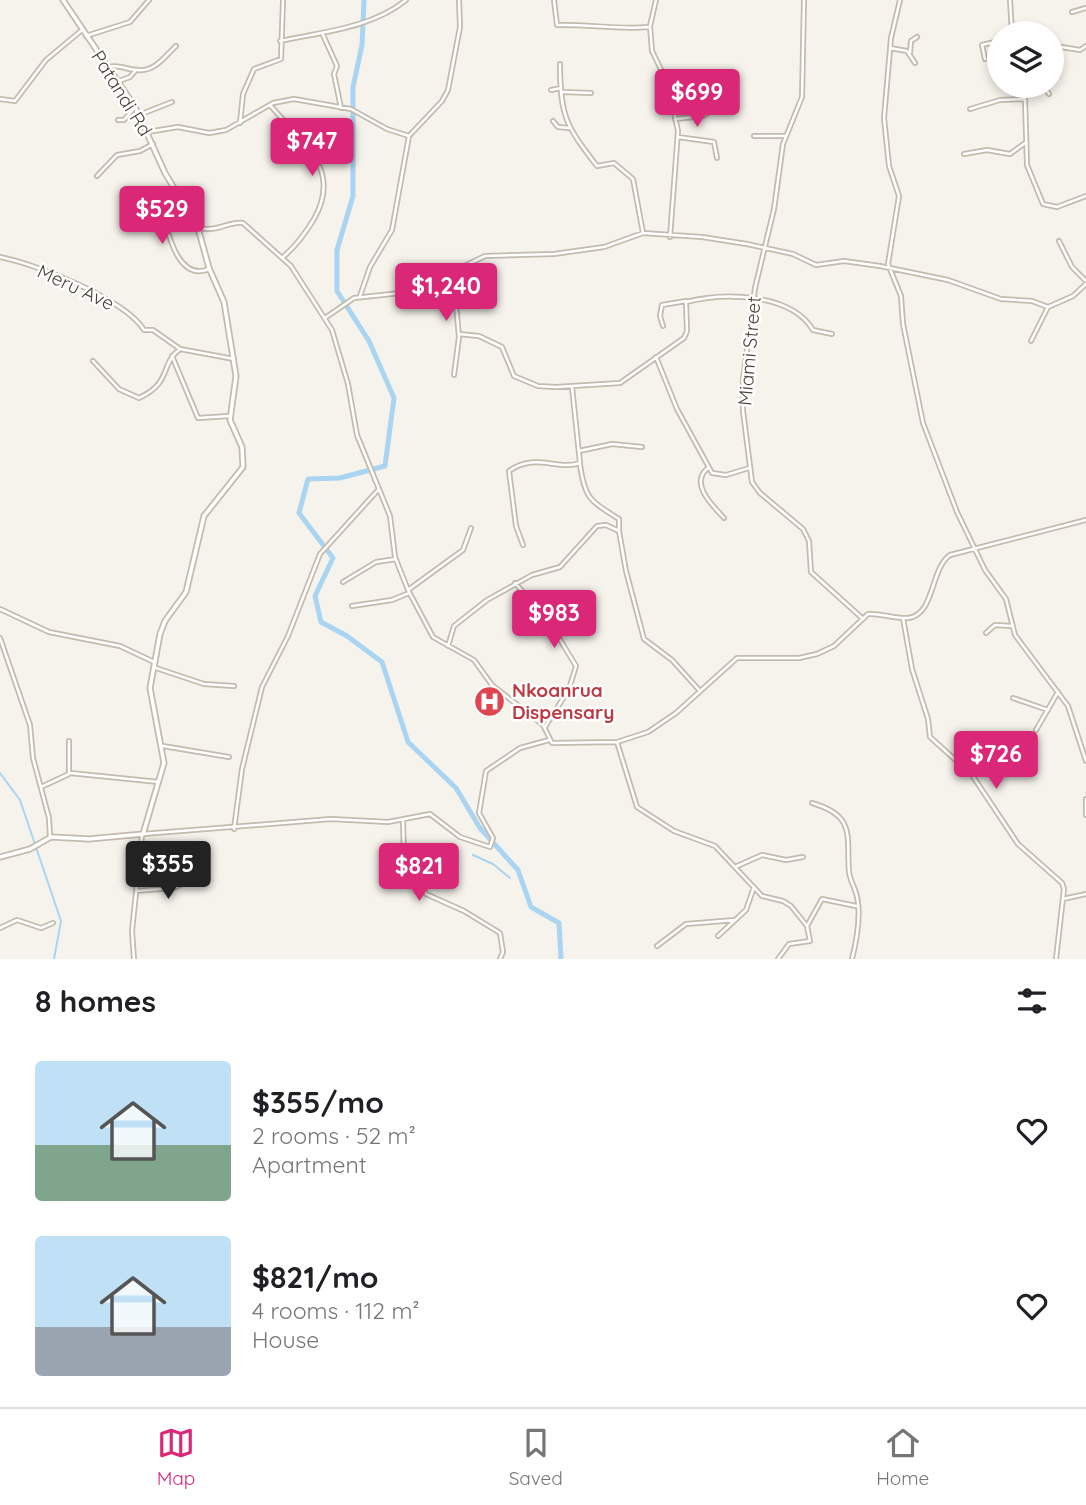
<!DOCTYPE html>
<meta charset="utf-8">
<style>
body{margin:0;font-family:Quicksand,sans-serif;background:#f2f2f2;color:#202124;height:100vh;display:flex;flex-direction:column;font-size:26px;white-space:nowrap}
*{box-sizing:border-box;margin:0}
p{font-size:23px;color:#757577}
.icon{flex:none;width:38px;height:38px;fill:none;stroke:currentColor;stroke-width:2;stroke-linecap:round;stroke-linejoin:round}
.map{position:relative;height:959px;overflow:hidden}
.details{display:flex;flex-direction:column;background:#fff;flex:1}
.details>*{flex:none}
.tools{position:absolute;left:987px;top:21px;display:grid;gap:14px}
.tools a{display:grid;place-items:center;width:77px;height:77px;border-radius:50%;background:#fff;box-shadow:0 4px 10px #0003;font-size:35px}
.price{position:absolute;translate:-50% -60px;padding:0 16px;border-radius:7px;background:#db2777;color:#fff;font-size:23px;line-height:46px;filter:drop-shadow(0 2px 4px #0008)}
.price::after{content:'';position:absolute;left:50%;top:42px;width:21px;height:16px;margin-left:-10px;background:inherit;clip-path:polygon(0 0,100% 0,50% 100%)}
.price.selected{background:#222;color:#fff}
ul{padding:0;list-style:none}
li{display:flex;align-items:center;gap:21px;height:175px;padding:0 35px}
li span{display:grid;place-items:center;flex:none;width:196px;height:140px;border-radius:7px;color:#555}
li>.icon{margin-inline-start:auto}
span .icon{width:84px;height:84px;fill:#fffc;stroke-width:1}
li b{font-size:30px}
h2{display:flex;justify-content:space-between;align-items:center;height:84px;padding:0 35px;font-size:30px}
.tab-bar{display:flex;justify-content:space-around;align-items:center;height:98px;border-top:2px solid #e0e0e0;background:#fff;font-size:19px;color:#757577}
.tab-bar a{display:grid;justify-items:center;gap:4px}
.tab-bar .selected{color:#db2777}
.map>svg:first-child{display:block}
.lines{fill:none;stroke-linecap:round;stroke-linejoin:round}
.stream{stroke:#a9d4f2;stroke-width:2}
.river{stroke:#a9d4f2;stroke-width:5}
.minor-casing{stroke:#c2bbae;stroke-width:6}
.tertiary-casing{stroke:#c2bbae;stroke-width:7}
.minor{stroke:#fff;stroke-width:2.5}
.tertiary{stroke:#fff;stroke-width:3.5}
.labels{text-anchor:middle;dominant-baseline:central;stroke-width:5;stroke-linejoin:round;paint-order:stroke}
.street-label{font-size:19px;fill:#4b4439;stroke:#fff}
.health-label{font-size:19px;font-weight:bold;fill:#be3a42;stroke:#fff;text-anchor:start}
</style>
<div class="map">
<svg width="1086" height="959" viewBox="0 0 1086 959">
<rect width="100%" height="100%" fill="#f6f3ec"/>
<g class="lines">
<!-- stream -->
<path class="stream" d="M0 773 20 800 61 921 54 959
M473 855 493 864 510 878"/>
<!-- river -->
<path class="river" d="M364 0 362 45 353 87V196L337 250V291L369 341 394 398 385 466 340 478 308 479 299 513 333 558 315 596 321 622 347 636 382 662 408 742 456 788 480 828 518 870 531 907 559 923 561 959"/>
<defs>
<path id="minor" d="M554 0 557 25C588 24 618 30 649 27
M656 0 650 26 652 51 668 84 678 131 670 237
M804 0 802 97 783 144 774 209 755 288 743 380V411L752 482 760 493 803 529 809 541 811 572 862 618
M900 0 891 38 884 118 889 166 899 196 888 264 901 296 903 324 923 423 957 512 985 570 1006 599 1015 635 1068 706 1086 761
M1010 0 1012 33
M1072 12 1086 8
M323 35 337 66 334 74 341 108
M86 36 130 22 149 0
M280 41C322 32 372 28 406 0
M1055 46 1080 50 1086 46
M890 48 907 51 915 63
M910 53 911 41 917 37
M985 59 982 45 999 41
M560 64C560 116 566 126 597 166L614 163 633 179 643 233
M109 67C120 64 127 70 138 70 155 72 165 56 176 46
M119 81 130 77 136 70
M1021 86 1025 99 1027 165 1043 204 1057 207 1086 196
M1044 86 1049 94
M551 90 561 88
M563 92 591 93
M0 99 15 101 46 60 82 30
M270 105C301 142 343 168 314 219 305 234 296 246 283 257
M970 109 1000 100 1025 99
M139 115 172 102
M675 119 703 116 711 111
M118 120H124L135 107
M553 121 558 127 569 128
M240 123 243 94 254 69 281 59 283 0
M147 132 178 127 209 133 226 130 273 103 294 99 351 109 387 129 409 136
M754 136H785
M678 137 714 142 717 158
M964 154 987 150 1010 154 1025 143
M97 176 117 155 140 151 153 144
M180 198 166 205 162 211C168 233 178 282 209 269
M198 228C221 232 228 221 243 223L291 266 332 330 348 384 357 435 390 516 395 557 408 590 433 637 474 660 492 685 543 725 552 743 617 742 648 732 676 713 737 658H799L817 654 834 646 868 614C881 613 895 619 908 618 935 615 930 569 950 555L1086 520
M1059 241 1072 267 1086 281
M0 257C36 264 125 299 144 330H153L180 349
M453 272 459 337 454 375
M360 296 370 267 392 230 409 136 442 101 448 90 460 27 459 0
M325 318 354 298 410 292 485 256 554 254 604 247 643 233 702 237 747 244 793 254 816 265 844 261 880 266 948 280 1001 299 1032 301 1048 307 1073 296 1086 284
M663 326 660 316 662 305 686 301
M459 334 479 336 502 347 514 376 538 386 556 387 620 383 684 338 687 331 686 302C724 292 791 293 813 330L832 334
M1031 341 1048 307
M172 356 198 418 229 416
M656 357 677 409 712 473 726 475 749 468
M93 361 119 389 139 398C173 382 159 365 180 349L234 359
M579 451 612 444 642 447
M580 465C585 500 591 501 619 519V531
M708 468C689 483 712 505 724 518
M523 545 516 526 509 471C535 452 558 471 580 463L572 387
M343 582 376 562 396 559
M515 583 531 601 533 620 559 638 576 666 569 689 545 727
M408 590 463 550 471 528
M352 606 392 600 409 593
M0 609 49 632 120 646 154 662
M903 618 912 669 928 719 930 737 972 775 1018 844 1062 883 1064 889 1056 959
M986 633 995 625 1012 626
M0 638 30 725 33 758 49 818 50 837
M448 646 454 626 487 600 532 575 560 567 597 526 606 525 619 531 626 571 644 639 672 660 700 691
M153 667 204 684 234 686
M1013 698 1048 710
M1036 730 1058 692
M617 742 637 807 674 831 715 846 762 896 783 901 791 906 807 926 810 941 789 944 778 959
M163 746 229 757
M70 773 159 782
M41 787 69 774V741
M1086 799V815
M812 803C857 816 846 837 849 872 850 880 854 886 856 893 862 913 857 939 852 959
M403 820 404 856 421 879 426 894 464 911 500 933 503 952 500 959
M234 829 242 769 262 687 288 636 320 554 378 490
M143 834 331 819 388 822 430 814 460 837 490 847 493 838 479 813 486 771 520 748 549 740
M735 867 762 855 786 860 803 857
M136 891 173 888 192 880
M1063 899 1086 894
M807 926 822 899 856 906
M0 928 17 920 41 928 53 923
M718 936 746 910 754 887
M657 946 686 924 735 920
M134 959 132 931 142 835"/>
<path id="tertiary" d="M0 857 30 849 51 837 89 839 143 834 164 763 150 688 160 634 165 621 186 592 204 516 243 467 242 447 230 420 236 376 224 302 209 268 198 228 165 173 135 107 63 0"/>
</defs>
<!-- minor casing -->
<use href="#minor" class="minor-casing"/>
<!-- tertiary casing -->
<use href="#tertiary" class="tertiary-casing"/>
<!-- minor -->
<use href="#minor" class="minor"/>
<!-- tertiary -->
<use href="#tertiary" class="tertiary"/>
</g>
<!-- icons -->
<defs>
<symbol id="hospital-disc" viewBox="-11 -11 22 22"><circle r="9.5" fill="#e0444e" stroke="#fff"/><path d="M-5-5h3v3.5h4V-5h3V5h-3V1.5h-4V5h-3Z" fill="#fff"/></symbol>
</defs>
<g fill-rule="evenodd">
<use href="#hospital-disc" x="472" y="684" width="35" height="35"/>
</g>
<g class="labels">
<!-- street labels -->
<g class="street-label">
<text transform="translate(122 93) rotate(58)">Patandi Rd</text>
<text transform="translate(76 287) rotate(25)">Meru Ave</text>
<text transform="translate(749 351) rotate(-85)">Miami Street</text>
</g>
<!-- health labels -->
<g class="health-label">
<text x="512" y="690">Nkoanrua<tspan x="512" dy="22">Dispensary</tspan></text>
</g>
</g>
</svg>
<div class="tools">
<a><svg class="icon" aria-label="layers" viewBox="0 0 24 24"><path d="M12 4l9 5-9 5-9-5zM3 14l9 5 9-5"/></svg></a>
</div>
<b class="price" style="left:697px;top:129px">$699</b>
<b class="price" style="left:312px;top:178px">$747</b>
<b class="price" style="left:162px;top:246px">$529</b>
<b class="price" style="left:446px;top:323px">$1,240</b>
<b class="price" style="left:554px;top:650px">$983</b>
<b class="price" style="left:996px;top:791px">$726</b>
<b class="price selected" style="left:168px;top:901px">$355</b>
<b class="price" style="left:419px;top:903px">$821</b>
</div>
<section class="details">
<h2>8 homes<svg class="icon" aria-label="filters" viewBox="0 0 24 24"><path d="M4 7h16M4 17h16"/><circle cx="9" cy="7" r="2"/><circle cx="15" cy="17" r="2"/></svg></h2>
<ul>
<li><span style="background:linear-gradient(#bfe0f5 60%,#7fa58c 0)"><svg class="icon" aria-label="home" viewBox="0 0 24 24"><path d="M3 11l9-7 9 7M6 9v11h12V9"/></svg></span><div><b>$355/mo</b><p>2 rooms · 52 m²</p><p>Apartment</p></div><svg class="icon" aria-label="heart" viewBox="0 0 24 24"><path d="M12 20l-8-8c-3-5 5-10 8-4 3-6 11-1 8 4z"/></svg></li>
<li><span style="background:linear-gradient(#bfe0f5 65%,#9aa5b1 0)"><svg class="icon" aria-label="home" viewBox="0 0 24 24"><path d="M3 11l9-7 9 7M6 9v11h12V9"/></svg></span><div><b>$821/mo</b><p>4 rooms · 112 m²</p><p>House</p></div><svg class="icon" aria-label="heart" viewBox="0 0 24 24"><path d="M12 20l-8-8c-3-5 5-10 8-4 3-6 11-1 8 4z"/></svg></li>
</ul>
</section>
<nav class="tab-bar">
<a class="selected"><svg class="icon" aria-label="map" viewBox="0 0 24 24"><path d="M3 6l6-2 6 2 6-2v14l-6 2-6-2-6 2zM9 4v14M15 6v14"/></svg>Map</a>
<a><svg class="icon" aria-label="saved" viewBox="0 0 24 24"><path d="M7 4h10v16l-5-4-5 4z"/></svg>Saved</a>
<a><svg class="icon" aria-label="home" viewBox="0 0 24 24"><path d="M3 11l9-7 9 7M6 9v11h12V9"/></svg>Home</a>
</nav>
